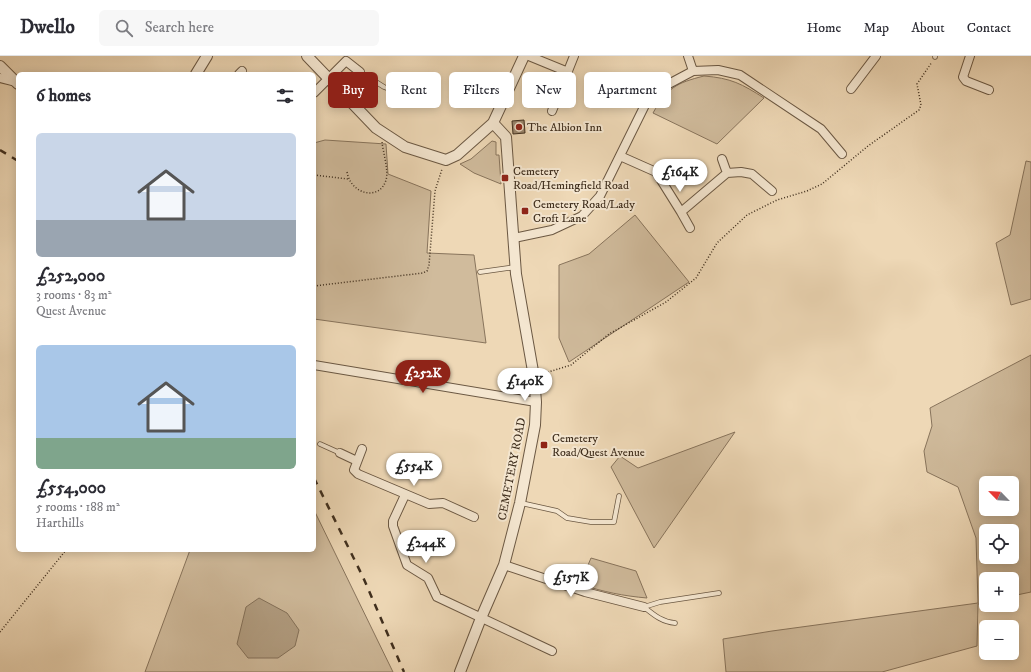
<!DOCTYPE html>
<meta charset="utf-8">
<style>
body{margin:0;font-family:"IM FELL DW Pica",serif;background:#f7f7f7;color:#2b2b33;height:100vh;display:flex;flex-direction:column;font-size:15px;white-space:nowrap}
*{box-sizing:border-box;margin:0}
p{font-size:13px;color:#7c7c81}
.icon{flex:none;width:22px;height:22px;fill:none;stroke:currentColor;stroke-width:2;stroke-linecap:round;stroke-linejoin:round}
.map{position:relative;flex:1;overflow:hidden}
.details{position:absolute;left:16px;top:16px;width:300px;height:480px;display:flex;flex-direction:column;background:#fff;border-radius:6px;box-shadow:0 2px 10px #0003}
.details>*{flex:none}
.hud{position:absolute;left:328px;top:16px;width:380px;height:36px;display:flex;gap:8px}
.needle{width:26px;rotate:295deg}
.tools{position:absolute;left:979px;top:420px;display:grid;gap:8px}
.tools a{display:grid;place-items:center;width:40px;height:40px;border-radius:6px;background:#fff;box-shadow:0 2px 10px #0003;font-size:20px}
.price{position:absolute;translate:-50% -34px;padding:0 9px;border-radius:14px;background:#fff;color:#222;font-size:13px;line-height:26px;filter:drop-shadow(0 1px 2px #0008)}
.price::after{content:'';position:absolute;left:50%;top:24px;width:12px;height:9px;margin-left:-6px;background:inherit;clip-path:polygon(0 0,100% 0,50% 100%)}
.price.selected{background:#8f2418;color:#fff}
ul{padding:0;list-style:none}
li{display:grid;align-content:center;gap:8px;height:212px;padding:0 20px}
li span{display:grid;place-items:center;height:124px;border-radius:6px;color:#555}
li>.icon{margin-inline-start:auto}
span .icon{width:72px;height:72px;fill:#fffc;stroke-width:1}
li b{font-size:17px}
h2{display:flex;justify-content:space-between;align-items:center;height:48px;padding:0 20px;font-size:17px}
.pill{padding:0 14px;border-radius:6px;background:#fff;box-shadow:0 2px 10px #0003;font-size:14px;line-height:36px}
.pill.selected{background:#8f2418;color:#fff}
header{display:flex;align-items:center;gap:24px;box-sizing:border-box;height:56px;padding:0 20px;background:#fff;border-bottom:1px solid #e1e1e2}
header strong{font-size:19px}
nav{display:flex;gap:22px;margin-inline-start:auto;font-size:14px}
.search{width:280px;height:36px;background:#f7f7f7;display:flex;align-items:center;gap:10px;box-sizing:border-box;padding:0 14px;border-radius:6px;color:#7c7c81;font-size:15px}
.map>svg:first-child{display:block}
.green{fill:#d0bb9c;stroke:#88745c;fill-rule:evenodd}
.water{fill:#b29e82;stroke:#84715a}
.building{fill:#9a866d;stroke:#3f2e1d}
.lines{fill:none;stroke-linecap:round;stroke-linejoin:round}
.service-casing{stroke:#6b5843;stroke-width:5.5}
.minor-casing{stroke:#6b5843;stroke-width:10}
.tertiary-casing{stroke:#6b5843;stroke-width:12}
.path{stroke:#3f2e1d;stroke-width:1.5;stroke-dasharray:1 2;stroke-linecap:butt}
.service{stroke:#f4e6d0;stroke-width:4}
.minor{stroke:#f4e6d0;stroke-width:8}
.tertiary{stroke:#f4e6d0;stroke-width:10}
.rail{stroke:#3f2e1d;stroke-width:2.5;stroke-dasharray:7 7;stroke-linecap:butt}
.poi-dot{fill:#8f2418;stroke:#f4e6d0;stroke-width:1.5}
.labels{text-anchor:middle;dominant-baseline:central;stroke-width:4;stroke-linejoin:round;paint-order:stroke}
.poi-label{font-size:12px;fill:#3f2e1d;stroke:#f4e6d0;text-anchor:start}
.street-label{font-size:12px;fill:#3f2e1d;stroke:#f4e6d0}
</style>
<header>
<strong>Dwello</strong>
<div class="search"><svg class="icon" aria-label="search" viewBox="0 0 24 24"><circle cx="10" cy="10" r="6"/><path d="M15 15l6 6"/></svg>Search here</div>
<nav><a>Home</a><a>Map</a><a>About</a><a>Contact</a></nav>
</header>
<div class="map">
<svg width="1031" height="616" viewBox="0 0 1031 616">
<rect width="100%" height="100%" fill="#eed8b6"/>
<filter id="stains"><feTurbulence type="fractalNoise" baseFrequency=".005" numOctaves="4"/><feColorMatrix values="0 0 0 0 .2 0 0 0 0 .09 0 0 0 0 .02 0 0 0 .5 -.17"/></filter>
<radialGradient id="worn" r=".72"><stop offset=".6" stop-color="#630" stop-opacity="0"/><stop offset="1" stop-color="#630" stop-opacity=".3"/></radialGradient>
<!-- green -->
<path class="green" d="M704 20C731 22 742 28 764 42L717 88 653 57C667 32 676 27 704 20Z
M325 84 386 88 388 118 431 135 427 197 474 199 486 287 314 263V87Z
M492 85 496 86V99H499L501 128 474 117 460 108 471 103Z
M1026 105 1031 106V243L1011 249 996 187 1010 179Z
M635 159 689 226 569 306 559 282V209L589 198Z
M1031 299V536L1012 540V523H986V546L978 548 977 590 882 616H726L723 583 772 575 978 547 976 482 958 431 927 416 924 395 932 370 930 352ZM986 427H1012V453H986ZM986 475H1012V501H986Z
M735 376 654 492 611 411 620 400 638 412Z
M314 454 393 616H145L190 494H314Z
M591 502 636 515 647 542C624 540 603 536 580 528Z"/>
<!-- water -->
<path class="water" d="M259 542 287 557 299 574 295 590 278 602H248L237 588 246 551Z"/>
<!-- building -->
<path class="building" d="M524 64 525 77 513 78 512 65Z"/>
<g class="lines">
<defs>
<path id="service" d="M935 1V0
M360 16 384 31 397 36 400 35 407 26
M480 216 516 211
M320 388 340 397
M521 447 557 455 567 462 591 466H614L619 440
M644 551 660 546 719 537
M644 551C654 559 662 566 675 567"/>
<path id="minor" d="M529 0 568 16
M688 0 693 15
M970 0 963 21 966 25 989 34
M239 18 242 15
M0 22 16 26
M851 33 876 0
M314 37 346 5 360 16
M552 55 574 0
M620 100 656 116 681 156 727 117 741 116 752 118 772 135
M722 103 727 117
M681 156 690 172
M514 182 552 174 582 160 600 140 645 49 663 31 693 15 718 14 740 19 821 73 842 98
M314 309 536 346
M362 393 354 414 358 418 429 448 443 447 474 461
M340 397 357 405
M405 439 393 465V470L407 509 428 522 437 541 552 595
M504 509 585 536 644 551"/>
<path id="tertiary" d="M307 0 376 72 405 91 446 104 457 99 493 67 524 0
M0 10 18 28
M196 18 207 0
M460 616 481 562 504 509 520 447 535 369 536 346 534 321 516 218 506 81 493 67"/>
</defs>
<!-- service casing -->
<use href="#service" class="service-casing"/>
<!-- minor casing -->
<use href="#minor" class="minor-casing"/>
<!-- tertiary casing -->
<use href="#tertiary" class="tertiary-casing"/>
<!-- path -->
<path class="path" d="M347 116C351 139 380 145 386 124 389 115 383 96 382 86
M314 119 348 123
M314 230 423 217 427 215 429 209 435 135 442 113
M542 318 571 309 609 278 666 246 696 222 717 187 747 159 777 144 807 135 822 128 868 90 919 54 921 49 917 28 932 6
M0 576 66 494"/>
<!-- service -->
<use href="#service" class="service"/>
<!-- minor -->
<use href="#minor" class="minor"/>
<!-- tertiary -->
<use href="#tertiary" class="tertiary"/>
<!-- rail -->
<path class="rail" d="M0 94 18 105
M314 422 363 521 404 616"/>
</g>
<!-- markers -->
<g class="poi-dot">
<circle cx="519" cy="71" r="4"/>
<rect x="501" y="118" width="8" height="8" rx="2"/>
<rect x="521" y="151" width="8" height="8" rx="2"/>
<rect x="540" y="385" width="8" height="8" rx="2"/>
</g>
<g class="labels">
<!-- poi labels -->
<g class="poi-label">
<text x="527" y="71">The Albion Inn</text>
<text x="513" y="115">Cemetery<tspan x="513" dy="14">Road/Hemingfield Road</tspan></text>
<text x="533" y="148">Cemetery Road/Lady<tspan x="533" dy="14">Croft Lane</tspan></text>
<text x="552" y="382">Cemetery<tspan x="552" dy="14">Road/Quest Avenue</tspan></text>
</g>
<!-- street labels -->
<g class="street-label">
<text transform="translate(512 413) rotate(-79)">CEMETERY ROAD</text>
</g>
</g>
<rect width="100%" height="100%" filter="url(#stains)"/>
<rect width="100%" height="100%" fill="url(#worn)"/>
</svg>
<div class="tools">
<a><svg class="needle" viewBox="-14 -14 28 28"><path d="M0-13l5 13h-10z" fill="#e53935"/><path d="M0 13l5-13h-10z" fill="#7c7c81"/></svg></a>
<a><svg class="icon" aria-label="locate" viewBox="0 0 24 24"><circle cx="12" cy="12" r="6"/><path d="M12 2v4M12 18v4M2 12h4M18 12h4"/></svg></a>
<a>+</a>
<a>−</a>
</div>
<b class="price" style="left:680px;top:137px">£164K</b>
<b class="price selected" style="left:423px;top:338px">£252K</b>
<b class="price" style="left:525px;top:346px">£140K</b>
<b class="price" style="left:414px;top:431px">£554K</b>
<b class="price" style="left:426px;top:508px">£244K</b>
<b class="price" style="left:571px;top:542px">£157K</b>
<div class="hud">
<a class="pill selected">Buy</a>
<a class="pill">Rent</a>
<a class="pill">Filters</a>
<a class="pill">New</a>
<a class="pill">Apartment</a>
</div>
<section class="details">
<h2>6 homes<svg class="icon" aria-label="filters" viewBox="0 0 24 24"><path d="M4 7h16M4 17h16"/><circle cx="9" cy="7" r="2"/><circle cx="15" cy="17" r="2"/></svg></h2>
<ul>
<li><span style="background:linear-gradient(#c9d6e8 70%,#9aa5b1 0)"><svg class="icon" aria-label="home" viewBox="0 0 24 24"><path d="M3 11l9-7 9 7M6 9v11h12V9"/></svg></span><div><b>£252,000</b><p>3 rooms · 83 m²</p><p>Quest Avenue</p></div></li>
<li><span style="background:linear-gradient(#a9c7e8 75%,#7fa58c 0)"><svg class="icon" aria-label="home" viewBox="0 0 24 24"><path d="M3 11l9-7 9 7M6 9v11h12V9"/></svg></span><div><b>£554,000</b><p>5 rooms · 188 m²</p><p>Harthills</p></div></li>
</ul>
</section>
</div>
